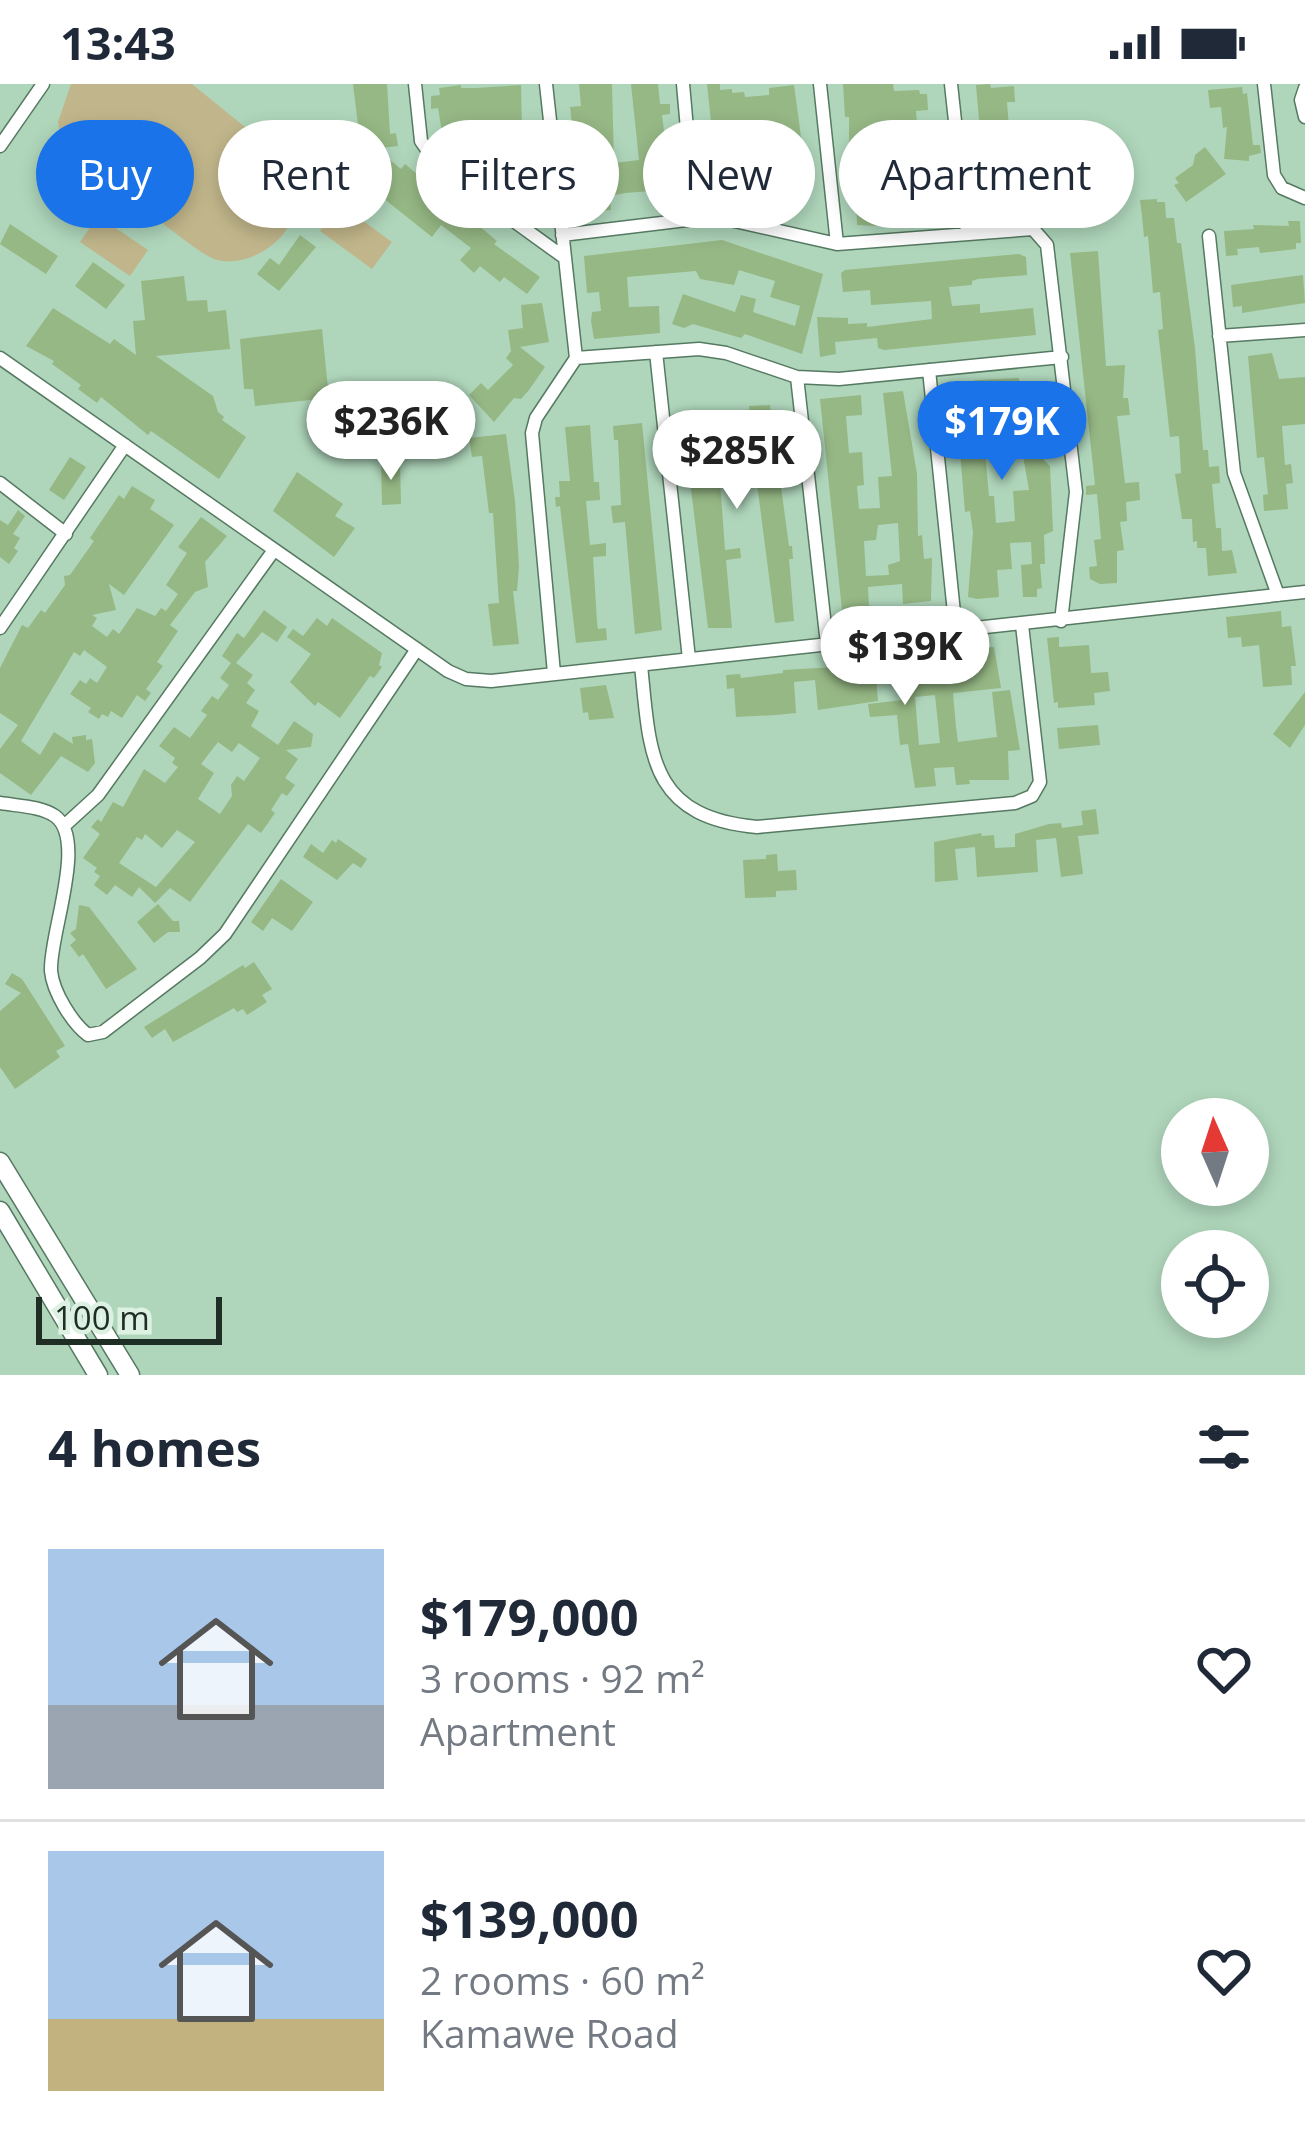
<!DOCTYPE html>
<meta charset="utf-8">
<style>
body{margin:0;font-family:"Open Sans",sans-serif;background:#f2f2f3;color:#1f2937;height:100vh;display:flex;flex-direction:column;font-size:45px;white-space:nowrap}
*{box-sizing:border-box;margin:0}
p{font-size:39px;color:#747a83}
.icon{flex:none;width:66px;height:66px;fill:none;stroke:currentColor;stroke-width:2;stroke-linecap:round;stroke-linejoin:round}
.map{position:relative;height:1291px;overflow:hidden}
.details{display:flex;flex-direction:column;background:#fff;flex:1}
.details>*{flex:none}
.hud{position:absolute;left:36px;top:36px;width:1233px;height:108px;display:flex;gap:24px}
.needle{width:78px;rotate:357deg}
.controls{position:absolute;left:1161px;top:1014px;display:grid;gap:24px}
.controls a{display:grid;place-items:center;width:108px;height:108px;border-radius:50%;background:#fff;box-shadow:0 6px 18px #0003;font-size:60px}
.scale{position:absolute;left:36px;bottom:30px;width:186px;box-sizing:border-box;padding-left:12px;border:6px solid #1f2e24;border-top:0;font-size:33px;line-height:42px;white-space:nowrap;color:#1f2e24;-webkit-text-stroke:9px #ddf1e3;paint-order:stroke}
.price{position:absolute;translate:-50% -102px;padding:0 27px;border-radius:42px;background:#fff;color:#222;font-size:39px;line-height:78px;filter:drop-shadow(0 3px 6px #0008)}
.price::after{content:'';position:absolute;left:50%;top:72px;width:36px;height:27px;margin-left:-18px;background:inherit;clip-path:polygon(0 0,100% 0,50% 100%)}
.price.selected{background:#1a73e8;color:#fff}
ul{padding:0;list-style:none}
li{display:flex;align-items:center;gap:36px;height:300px;padding:0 48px}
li+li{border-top:3px solid #e0e1e3}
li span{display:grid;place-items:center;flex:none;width:336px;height:240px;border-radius:0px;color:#555}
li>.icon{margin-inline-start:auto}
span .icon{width:144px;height:144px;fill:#fffc;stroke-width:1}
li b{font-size:51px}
h2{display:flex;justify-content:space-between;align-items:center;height:144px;padding:0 48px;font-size:51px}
.pill{padding:0 42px;border-radius:54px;background:#fff;box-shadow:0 6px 18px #0003;font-size:42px;line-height:108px}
.pill.selected{background:#1a73e8;color:#fff}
.status{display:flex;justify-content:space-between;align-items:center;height:84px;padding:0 60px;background:#fff;direction:ltr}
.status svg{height:33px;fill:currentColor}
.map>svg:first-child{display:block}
.green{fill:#c1b68b}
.building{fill:#96b885;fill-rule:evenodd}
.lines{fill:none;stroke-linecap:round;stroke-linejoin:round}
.minor-casing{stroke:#557961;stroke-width:15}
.primary-casing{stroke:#557961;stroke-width:21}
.minor{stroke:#fff;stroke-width:12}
.primary{stroke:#fff;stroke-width:18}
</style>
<div class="status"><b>13:43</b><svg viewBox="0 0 49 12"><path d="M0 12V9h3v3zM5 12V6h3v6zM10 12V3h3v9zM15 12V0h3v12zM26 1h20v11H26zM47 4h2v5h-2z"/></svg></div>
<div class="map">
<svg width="1305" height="1291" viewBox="0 0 1305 1291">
<rect width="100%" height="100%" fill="#afd6bb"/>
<!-- green -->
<path class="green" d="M71 0H192L288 78C300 101 300 128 284 149 270 168 240 182 217 176 195 171 86 75 61 54L58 38Z
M340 120 392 158 372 185 320 147Z
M98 132 148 166 130 192 80 158Z"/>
<!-- building -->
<path class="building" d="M353 0H387L390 50 396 49 398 62 361 66Z
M579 0H612L614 79 639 76 631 0H658L660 20H670V30L662 31 673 119 652 121 651 107 625 109 610 112 611 126 583 128 575 73H569L568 59 574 58 570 23 581 22Z
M707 0H720V6L732 5V9L744 8 745 13 769 11V4L794 1 803 67 792 68V76L770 78 766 76 765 63 746 64 747 78 736 84 716 86Z
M843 0H893L894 7 919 6 920 10H927L928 26 916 27 919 62 931 61 933 91H939L940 132 913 135 908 82 883 83 885 138 877 139V142L857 141 855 78 849 79V33H845Z
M990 0 991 4 1014 2 1015 18H1007L1011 71 983 73 982 70 976 1Z
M461 1V4H476L521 1 522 45 472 52V47L442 48 438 24 431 25V12L440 11 439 4Z
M1242 3 1243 10 1247 9 1253 61H1260L1261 69 1249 72V77L1224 75 1227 43 1223 44 1221 23 1210 24 1208 6Z
M1205 63 1226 90 1186 118 1174 101 1179 99 1175 94 1193 81 1195 71Z
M390 76 401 85 405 80 497 157 494 160 540 193 527 210 504 193 500 198 480 182 474 189 460 176 471 164 441 141 432 153 368 102Z
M1031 77 1072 95 1057 130 1014 114 982 94 989 79 1012 88 1014 114Z
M1157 115V118H1165L1166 134H1174L1177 159H1181L1195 264 1203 366H1208L1209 383 1219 382 1220 399 1212 400 1216 444H1221L1222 467 1232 466 1237 489 1208 492 1206 464H1197V457L1193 458 1192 435H1182L1175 390 1181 389 1179 352 1170 353 1160 264 1158 246 1163 245 1160 208 1153 209 1148 152 1144 153 1142 132 1140 116Z
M1288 137H1300L1301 159H1296V165L1260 169 1259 163 1237 165 1238 171 1226 172 1224 147 1254 145 1253 141 1289 142Z
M10 140 58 172 46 190 0 160Z
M300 151 316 163 279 207 257 190 270 174 279 181Z
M722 156 823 190 802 270 745 250 741 254 693 240 684 244 672 240 683 210 735 228 741 211 756 215 753 228 795 242 800 222 770 213 775 197 739 186 734 201 700 195 696 187 627 193 629 223 659 222 660 249 594 255 591 237 592 228 601 227 599 208 587 209 584 172Z
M1098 167 1106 282 1125 281 1123 314H1128L1130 331 1117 332 1125 399 1139 398 1140 416 1126 418 1127 437 1120 438 1124 466 1117 467V499L1100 500 1090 495 1089 483 1097 482 1094 456 1101 455 1097 410 1086 411V402L1095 401 1070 169Z
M1019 170 1026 173 1027 191 978 195 972 197V201L949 203 952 222 980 220V229L1033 224 1036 251 884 266 878 264 877 254 835 258 836 270 820 273 817 233 848 234V240L867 239V243L932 235 931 217 871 221 870 206 843 208 841 189 845 186Z
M93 178 125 201 106 225 75 202Z
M1303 191 1305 219 1242 229V222L1233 223 1231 201Z
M184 192 187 217 207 216 208 228 226 226 230 265 156 272 213 312 218 328 224 333 222 336 246 353 219 395 151 347 148 351 101 313 97 319 78 305 81 301 52 280 54 277 26 262 53 224 110 260 114 255 136 271 133 237 145 236 141 197Z
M542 219 549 258 520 263 545 283 529 306 521 315 514 314 494 338 469 311 481 299 488 306 513 281 506 274 511 267 508 246 523 244 521 221Z
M322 245 329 314 255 322 253 305H244L240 255Z
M1272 269 1279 295 1305 293V340L1282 342 1285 381 1291 380 1293 399 1286 400 1288 425 1264 427 1263 411 1268 410 1264 373 1257 374 1248 272Z
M1019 294 1022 325 1029 324 1031 350 1042 353 1044 376 1050 382 1053 447 1044 451 1045 480H1040L1042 504 1037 505V513H1023L1021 481 1032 480 1031 458 1010 459 1012 485 997 486 999 513 977 515 968 513 973 448 970 427 965 428 955 307 957 300 977 296ZM1018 343 1029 406 1013 407 1015 437 996 439 994 412H989L983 347Z
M431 298 437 353 371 361 363 307Z
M903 307 917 390 918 452 922 451 924 475 932 474 931 517 903 520 902 500 868 503 869 523 842 526 820 315 861 311 862 331 846 332 849 369 862 368 864 401 857 402 859 425 880 424 878 393 892 392 883 309ZM898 439 900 477 888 481 889 491 866 492 864 457 876 456 878 441Z
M770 321 789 462H792L793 475H789L794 537 775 539 752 361 732 363 733 369 718 370 725 466 740 464 741 474 726 476 732 544H708L682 332 711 330 713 352 751 350 749 322Z
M642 339 662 546 635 550 625 438 613 439 611 422 621 421 618 356H614L613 342Z
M590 341 594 398H599L600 416 586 417 590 461 606 459V472L593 473 597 538 598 545 606 544 607 556 576 559 560 422 556 423 555 413H560L559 397H570L565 343Z
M506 350 515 417 519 482 517 507H513L519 560 493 562 488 520 499 519 493 429H489L482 372 472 373 469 354Z
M70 373 86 383 64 416 49 406Z
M400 377 401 420 382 421 381 378Z
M297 388 343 420 335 432 355 444 334 473 273 427Z
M132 402 155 416 150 425 174 441 124 511 109 500 116 526 92 531 97 534 92 542 107 553 113 545 119 550 137 524 155 532 161 524 166 527 178 510 166 501 187 469 178 463 201 433 227 452 205 478 208 503 195 508 170 541 178 547 157 578 163 582 146 605 151 609 145 617 137 611 122 634 111 627 108 633 102 630 99 635 88 628 91 624 70 610 80 596 86 600 90 594 97 599 107 583 84 566 80 572 74 568 21 657 40 671 54 648 73 660 72 653 86 651V656L92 655 95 679 88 688 61 672 31 711 0 689V665L18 641 0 629V584L22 541 28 544 41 526 45 529 65 501 64 492 70 491 94 457 90 454 119 411 124 415Z
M18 426 25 432 13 450 20 454 14 464 18 467 9 480 0 473V436L8 441Z
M264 526 287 543 277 558 262 548 236 579 253 591 247 599 255 606 246 619 259 627 251 642 278 661 294 637 313 650 311 663 286 666 298 675 285 694 295 701 287 712 282 709 271 726 275 729 261 749 248 740 190 818 170 804 155 819 139 803 132 813 115 801 107 811 94 801 100 792 94 788 97 784 83 774 100 750 91 743 98 735 101 738 113 718 123 723 144 685 165 699 178 683 172 679 175 674 159 662 174 643 190 654 207 631 201 627 212 612 218 616 229 601 220 594 231 579 222 572 237 549 244 554ZM218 658 232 668 239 659 260 674 244 697 237 692 231 701 232 712 220 730 198 715 214 689 201 680ZM177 746 195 758 156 803 119 779 137 753 142 756 145 750 162 764Z
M1281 527 1282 543 1291 542 1296 582H1291L1292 601 1263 603 1259 561 1242 563 1241 553 1228 554 1226 533Z
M317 534 327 542 332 534 382 569 379 581 382 583 374 594 370 592 340 634 318 618 315 622 290 598 311 570 287 553 293 545 303 552Z
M1059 553V563L1089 561 1091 589 1108 588 1110 607 1094 609 1095 621 1058 624V618L1054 619 1047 554Z
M994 563 1001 604 953 609 956 643 958 658 997 653 992 608 1010 606 1020 666 1008 667 1009 696H969L970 700 956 701 954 683 934 684 936 702 915 704 908 660 900 661 897 631 870 633 868 620 903 616 901 591 876 593 878 617 818 626 815 596 794 598 796 629 776 631 736 633 734 604 727 605 726 591 740 590 741 594 783 589V586L853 582 859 581V576L921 571 923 587 943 586 941 567ZM935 611 940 659 919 661 915 613Z
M606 601 614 634 589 636 588 628 583 629 580 604Z
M1305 608V641L1290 664 1273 650Z
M1098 641 1100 661 1059 665 1057 644Z
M1096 725 1099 750 1078 752 1083 790 1061 793 1056 754 1036 756 1038 788 977 793 975 763 955 765 958 796 935 798 934 758 981 749 982 752 994 751 995 764 1015 763V750L1049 740 1061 739 1062 744 1083 741 1081 727Z
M338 755 367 775 361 784 353 779 337 796 303 773 311 760 323 769 332 756 336 759Z
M777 770 778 787 796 786 797 806 776 807V813L745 814 743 776 766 775V771Z
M281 795 313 818 292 847 272 834 263 847 251 838Z
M158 820 173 837H179L180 848H168L154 859 137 838Z
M79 821 89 823 137 885 106 905 83 870 79 873 70 861 76 856 70 849 76 845Z
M254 878 272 905 262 911 267 918 247 931 243 925 237 928 234 924 173 958 165 945 152 954 144 943 243 881 245 884Z
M12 889 22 895 65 962 56 967 60 973 15 1005 0 983V927L21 909 5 900Z"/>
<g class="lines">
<defs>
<path id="minor" d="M415 0 421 57 439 83 565 174
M546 0 576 274
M683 0 695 135
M820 0 837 160
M951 0 967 148
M1264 0 1274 91 1282 104 1305 114
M1305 4 1301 16 1305 33
M0 62 43 0
M562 151 695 135 730 136 837 160 1033 145 1047 161 1076 408 1061 537
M1209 152 1234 389 1278 511
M1219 252 1305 246
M656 268 689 575
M0 274 448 587 466 595 491 597 1305 508
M576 274 699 265 726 269 797 293 839 295 1062 273
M929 286 956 548
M797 293 827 560
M0 399 66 450
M0 544 125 361
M641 581C650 669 648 733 757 743L1015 719 1032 712 1040 698 1022 541
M554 589 532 349 536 334 576 274
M0 719C17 722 41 722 55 732 88 756 49 851 51 887 53 908 72 939 88 951L103 948 200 874 225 850 417 565
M64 742 98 711 274 466"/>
<path id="primary" d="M0 1078 130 1291
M0 1127 98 1291"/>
</defs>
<!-- minor casing -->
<use href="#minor" class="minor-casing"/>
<!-- primary casing -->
<use href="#primary" class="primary-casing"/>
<!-- minor -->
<use href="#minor" class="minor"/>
<!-- primary -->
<use href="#primary" class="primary"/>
</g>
</svg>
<div class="controls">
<a><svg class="needle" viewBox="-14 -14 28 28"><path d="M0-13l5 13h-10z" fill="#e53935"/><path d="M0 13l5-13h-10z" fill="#747a83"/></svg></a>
<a><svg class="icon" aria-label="locate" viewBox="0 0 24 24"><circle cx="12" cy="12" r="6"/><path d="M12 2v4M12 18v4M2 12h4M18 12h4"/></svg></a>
</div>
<div class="scale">100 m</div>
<b class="price" style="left:391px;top:399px">$236K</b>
<b class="price selected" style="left:1002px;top:399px">$179K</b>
<b class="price" style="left:737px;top:428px">$285K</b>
<b class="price" style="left:905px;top:624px">$139K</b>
<div class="hud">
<a class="pill selected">Buy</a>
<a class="pill">Rent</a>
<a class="pill">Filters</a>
<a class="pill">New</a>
<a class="pill">Apartment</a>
</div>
</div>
<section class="details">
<h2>4 homes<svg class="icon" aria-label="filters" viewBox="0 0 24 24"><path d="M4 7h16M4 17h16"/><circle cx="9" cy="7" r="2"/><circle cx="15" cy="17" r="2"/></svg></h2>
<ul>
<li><span style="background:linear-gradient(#a9c7e8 65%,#9aa5b1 0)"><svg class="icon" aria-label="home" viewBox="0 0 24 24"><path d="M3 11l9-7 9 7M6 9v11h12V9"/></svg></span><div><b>$179,000</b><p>3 rooms · 92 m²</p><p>Apartment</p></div><svg class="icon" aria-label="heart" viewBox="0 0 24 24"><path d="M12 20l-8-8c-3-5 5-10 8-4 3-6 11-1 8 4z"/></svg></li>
<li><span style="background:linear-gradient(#a9c7e8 70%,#c2b280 0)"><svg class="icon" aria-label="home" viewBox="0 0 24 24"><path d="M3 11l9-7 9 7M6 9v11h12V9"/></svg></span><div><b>$139,000</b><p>2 rooms · 60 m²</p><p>Kamawe Road</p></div><svg class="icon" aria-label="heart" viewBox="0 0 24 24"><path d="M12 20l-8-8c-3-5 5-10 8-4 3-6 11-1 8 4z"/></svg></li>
</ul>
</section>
